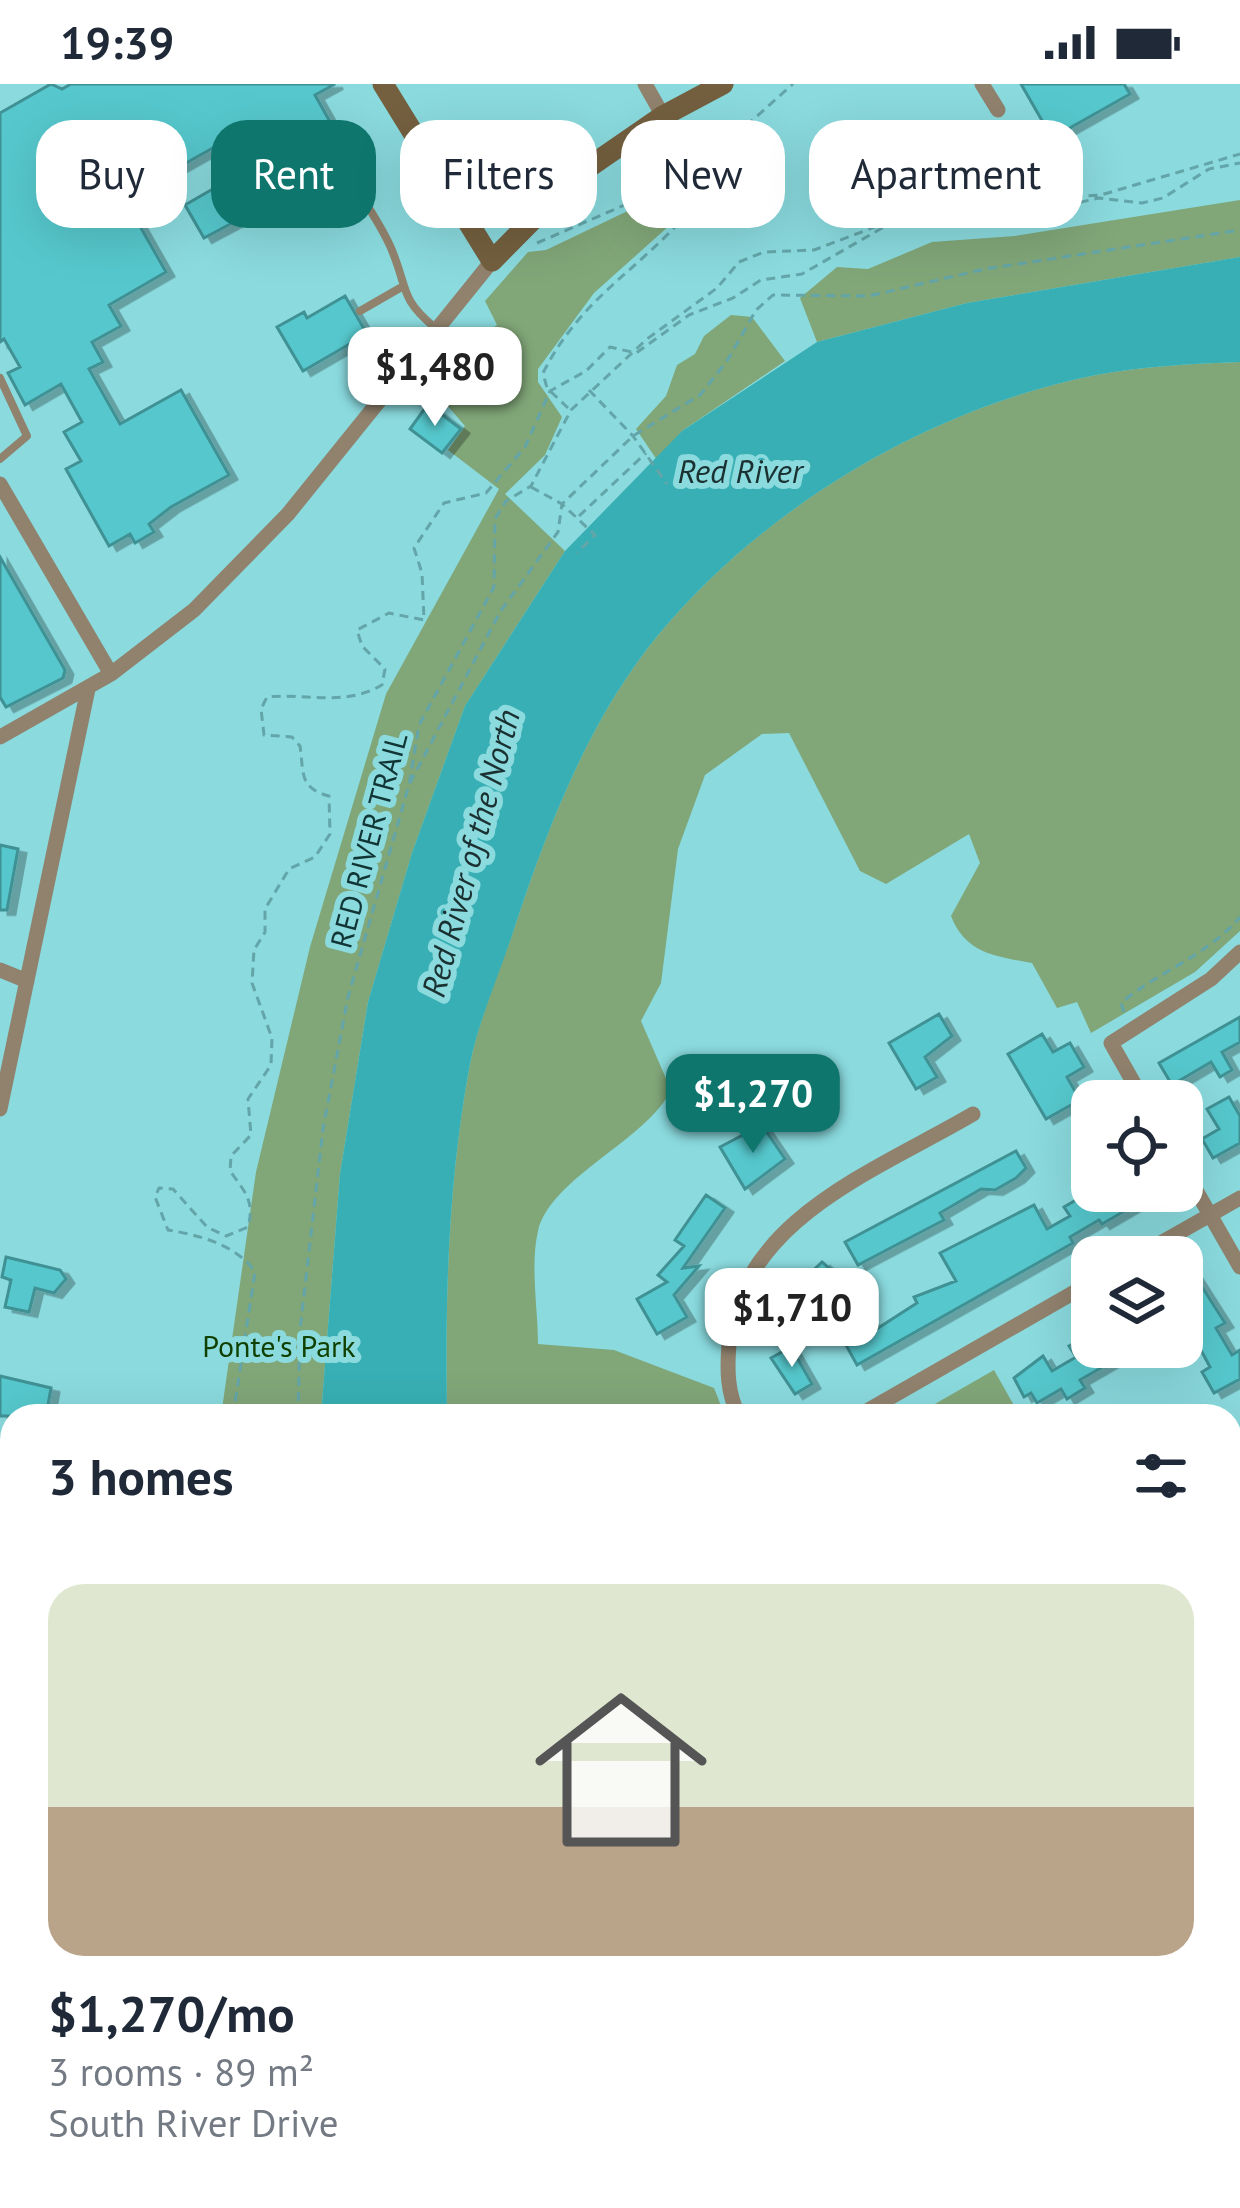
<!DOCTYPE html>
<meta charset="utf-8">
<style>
body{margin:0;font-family:"PT Sans",sans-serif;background:#f6f6f7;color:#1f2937;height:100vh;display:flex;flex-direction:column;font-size:45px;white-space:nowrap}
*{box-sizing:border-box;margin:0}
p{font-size:39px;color:#747a83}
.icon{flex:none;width:66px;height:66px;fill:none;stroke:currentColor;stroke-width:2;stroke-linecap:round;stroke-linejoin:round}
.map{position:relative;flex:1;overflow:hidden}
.details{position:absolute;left:0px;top:1320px;width:1242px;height:804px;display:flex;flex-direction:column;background:#fff;border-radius:36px 36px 0 0;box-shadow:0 12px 48px #0002}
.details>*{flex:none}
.hud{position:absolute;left:36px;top:36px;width:1170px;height:108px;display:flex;gap:24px}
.tools{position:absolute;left:1071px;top:996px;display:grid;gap:24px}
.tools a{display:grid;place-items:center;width:132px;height:132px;border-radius:24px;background:#fff;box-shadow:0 12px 48px #0002;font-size:60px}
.price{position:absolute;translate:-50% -102px;padding:0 27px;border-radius:24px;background:#fff;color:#222;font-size:39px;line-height:78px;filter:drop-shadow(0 3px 6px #0008)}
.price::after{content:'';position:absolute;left:50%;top:72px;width:36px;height:27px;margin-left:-18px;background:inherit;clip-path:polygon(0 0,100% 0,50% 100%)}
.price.on{background:#0f766e;color:#fff}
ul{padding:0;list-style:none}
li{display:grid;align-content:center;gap:24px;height:636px;padding:0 48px}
li span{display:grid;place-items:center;height:372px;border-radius:36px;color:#555}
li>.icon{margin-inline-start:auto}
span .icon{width:216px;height:216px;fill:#fffc;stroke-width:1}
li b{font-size:51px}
h2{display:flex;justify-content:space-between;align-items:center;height:144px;padding:0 48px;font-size:51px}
.tag{padding:0 42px;border-radius:36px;background:#fff;box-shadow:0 12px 48px #0002;font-size:42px;line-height:108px}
.tag.on{background:#0f766e;color:#fff}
.status{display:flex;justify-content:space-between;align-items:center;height:84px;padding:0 60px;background:#fff;direction:ltr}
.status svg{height:33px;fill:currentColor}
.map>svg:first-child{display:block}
.green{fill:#81a678}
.water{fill:#38afb4}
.building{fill:#56c8cd;stroke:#3f9194;stroke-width:3;filter:url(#shadow)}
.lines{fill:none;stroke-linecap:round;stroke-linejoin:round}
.path{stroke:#63a5a8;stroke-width:3;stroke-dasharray:9 6;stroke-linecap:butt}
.lane{stroke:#90826d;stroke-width:8}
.street{stroke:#90826d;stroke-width:15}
.secondary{stroke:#74603f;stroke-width:21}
.labels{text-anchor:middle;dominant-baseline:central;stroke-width:12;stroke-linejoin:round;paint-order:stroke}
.street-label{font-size:30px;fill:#113435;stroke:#8adade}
.park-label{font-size:30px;fill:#104000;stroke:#8adade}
.water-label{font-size:33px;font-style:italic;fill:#1b3031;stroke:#8adade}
</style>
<div class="status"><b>19:39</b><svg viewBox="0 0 49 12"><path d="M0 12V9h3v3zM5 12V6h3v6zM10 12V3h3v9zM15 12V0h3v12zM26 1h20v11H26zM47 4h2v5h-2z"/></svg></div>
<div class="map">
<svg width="1240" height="2124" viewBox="0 0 1240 2124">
<defs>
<filter id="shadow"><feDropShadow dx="8" dy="4.5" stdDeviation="0" flood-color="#0004"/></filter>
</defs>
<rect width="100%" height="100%" fill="#8adade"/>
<!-- green -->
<path class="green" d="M657 113 673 135 670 141 594 209 538 285V298L562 333 545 371 505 410 565 467 465 622 412 769 368 918 340 1090 321 1332H221L256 1088 310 863 386 610 499 405 448 366 465 342 434 306 459 266 497 241 485 217 528 168 546 166Z
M1240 116V173L967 219 817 258 800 214 837 183 868 185 932 158 1015 152Z
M731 231 752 233 785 277 682 347 657 376 636 345 666 312 677 281 695 270 704 252Z
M1240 278V847L1195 888 1091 949 1077 918 1057 924 1032 879C995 872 966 870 951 832L980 779 969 750 886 800 860 787 789 649 762 650 705 691 678 765 661 899 641 937 671 1006C648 1055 550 1094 538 1147 530 1181 538 1225 538 1260L614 1266 714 1304 725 1332H447C445 1214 448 1096 470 980 479 934 500 887 515 842 548 742 590 633 659 550 767 421 930 324 1096 291 1142 282 1193 280 1240 278Z
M994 1286 1020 1332H914Z
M0 1765 12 1771V2112H157L152 2124H0Z"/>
<!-- water -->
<path class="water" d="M1240 173V278C1193 280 1142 282 1096 291 930 324 767 421 659 550 590 633 548 742 515 842 501 887 479 934 470 980 448 1096 445 1214 447 1332H321L340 1090 368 918 412 769 465 622 565 467 682 347 817 258 967 219Z
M157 2112H280L275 2124H152Z"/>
<!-- building -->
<path class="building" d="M51 0 62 5 71 0H335L315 11 347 68 334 75 339 84 320 95 314 85 279 105 283 112 204 154 185 121 244 87 227 56 124 114 166 188 109 221 121 242 92 258 103 278 89 285 120 340 181 306 229 391 171 423 149 440 154 448 135 459 130 450 109 462 66 385 81 377 64 348 82 338 61 300 25 321 8 289 20 283 4 255 0 258V29Z
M1021 0H1124L1130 10 1052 54Z
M345 212 367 250 303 287 277 243 304 228 307 234Z
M428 320 461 345 442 369 410 345Z
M0 473 65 586 63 594 6 623 0 613Z
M0 761 18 765 7 826H0Z
M939 930 952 952 925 973 937 993 916 1005 889 959Z
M1240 933V958L1222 968 1232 986 1220 993 1211 978 1172 1001 1159 979Z
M1042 950 1053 968 1070 959 1084 983 1067 993 1080 1016 1046 1035 1008 970Z
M1229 1013 1240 1032V1059L1213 1074 1202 1055 1219 1045 1207 1025Z
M762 1041 785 1075 745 1105 720 1063Z
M1016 1067 1026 1084 1016 1094 995 1106 981 1105 940 1129 944 1136 858 1181 845 1158Z
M1114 1107H1159L1102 1140 1099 1136 1070 1153 1073 1159 857 1281 846 1261 862 1252 858 1246 871 1238 875 1246 917 1219 914 1213 956 1197 940 1169 1034 1121 1047 1145 1070 1132 1064 1123 1088 1109 1094 1119Z
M706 1111 725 1124 683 1184 699 1182 674 1211 687 1233 657 1250 637 1215 667 1198 658 1191 684 1162 675 1156Z
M6 1173 60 1186 66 1195 54 1209 35 1204 29 1228 5 1223 11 1196 2 1193Z
M822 1178 836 1190 810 1221 793 1206Z
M1192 1187 1225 1239 1216 1244 1232 1271 1240 1266V1295L1214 1309 1202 1288 1210 1283 1195 1255 1189 1259 1182 1246V1193Z
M1092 1249V1263H1112L1118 1274 1080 1296 1085 1304 1067 1315 1061 1305 1037 1319 1031 1309 1024 1313 1014 1294 1043 1272 1052 1287 1076 1273 1069 1262Z
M791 1263 812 1300 795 1310 771 1274Z
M0 1292 51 1304 46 1332H0Z"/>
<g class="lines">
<!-- path -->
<path class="path" d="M679 102 793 0
M537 159 666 103H678L690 126C640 186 582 212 543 289L547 304 568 324
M589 306 633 352 667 400
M531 403 562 420 595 451 577 469
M579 432 646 369
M410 699 500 528 558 448 562 420 633 352 700 311 727 277 756 226 773 211 869 212 985 185 1240 146
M1124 928 1121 919C1159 887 1207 872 1240 833
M233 1332 255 1188C237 1161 199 1151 168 1146L155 1113 159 1104 173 1105 207 1143 226 1152 248 1143C255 1117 245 1108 230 1087L231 1072 251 1051 248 1015 271 981 272 954 252 899 254 866 265 848V825L289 785 315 773 330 750 329 712C299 704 304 690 300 662L292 653 264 651 261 625 267 613C307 609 344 623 382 601L385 585 362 562 357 546 389 529 424 536 422 489 414 464 444 419 486 409 525 363 550 307 586 287 610 263 636 269 689 231 733 214 761 196 802 190 889 140 928 130 1020 132 1099 114 1142 119 1163 114 1209 85 1240 79
M298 1332 300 1246 323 1045 348 913 409 701 419 641 494 503 495 435 506 417 531 402 571 326 647 255 717 204 739 178 764 168 814 166 933 121 1101 111 1240 70
M0 1804 12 1796
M0 1820 12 1816
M0 1871 12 1860
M0 2087 12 2063
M89 2124 94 2112"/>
<!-- lane -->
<path class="lane" d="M364 116C374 133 386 150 393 169 408 206 400 214 434 243
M360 227 400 204
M0 294 27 352 0 375
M1230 1909 1240 1903"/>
<!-- street -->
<path class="street" d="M645 0 663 32
M982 0 998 26
M0 400 111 590
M0 653 111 590 194 526 288 430 492 177
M0 886 27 897
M1144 1017 1111 959 1211 895 1240 868
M0 1025 88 605
M1182 1082 1240 1183
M1136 1173 1240 1114
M739 1332C727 1309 727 1285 729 1260 740 1135 878 1086 973 1030
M858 1332 1092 1198
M1230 1423 1240 1417
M1230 1750 1240 1744
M1230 2071 1240 2065
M618 2112 625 2124
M1137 2124 1158 2112"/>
<!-- secondary -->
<path class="secondary" d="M383 0 492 177 576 92 663 32 723 0"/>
</g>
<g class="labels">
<!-- street labels -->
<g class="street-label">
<text transform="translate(368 756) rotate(-75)">RED RIVER TRAIL</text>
</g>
<!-- park labels -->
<g class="park-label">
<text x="279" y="1261">Ponte's Park</text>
</g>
<!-- water labels -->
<g class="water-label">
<text x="740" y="386">Red River</text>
<text transform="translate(470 769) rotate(-75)">Red River of the North</text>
</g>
</g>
</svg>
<div class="tools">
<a><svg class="icon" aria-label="locate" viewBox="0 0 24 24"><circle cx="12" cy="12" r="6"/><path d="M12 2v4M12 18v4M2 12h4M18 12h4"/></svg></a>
<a><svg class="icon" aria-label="layers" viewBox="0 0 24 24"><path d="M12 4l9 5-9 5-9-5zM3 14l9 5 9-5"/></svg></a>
</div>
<b class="price" style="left:435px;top:345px">$1,480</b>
<b class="price on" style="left:753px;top:1072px">$1,270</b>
<b class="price" style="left:792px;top:1286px">$1,710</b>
<div class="hud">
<a class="tag">Buy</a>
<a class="tag on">Rent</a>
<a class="tag">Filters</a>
<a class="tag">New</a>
<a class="tag">Apartment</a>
</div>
<section class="details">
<h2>3 homes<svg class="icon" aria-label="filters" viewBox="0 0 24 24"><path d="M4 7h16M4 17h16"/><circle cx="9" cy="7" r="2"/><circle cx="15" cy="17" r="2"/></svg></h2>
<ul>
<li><span style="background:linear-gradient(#dfe7d0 60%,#b9a48a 0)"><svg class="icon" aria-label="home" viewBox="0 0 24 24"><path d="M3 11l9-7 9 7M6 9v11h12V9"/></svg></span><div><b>$1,270/mo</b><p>3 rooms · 89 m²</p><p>South River Drive</p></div></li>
</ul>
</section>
</div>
